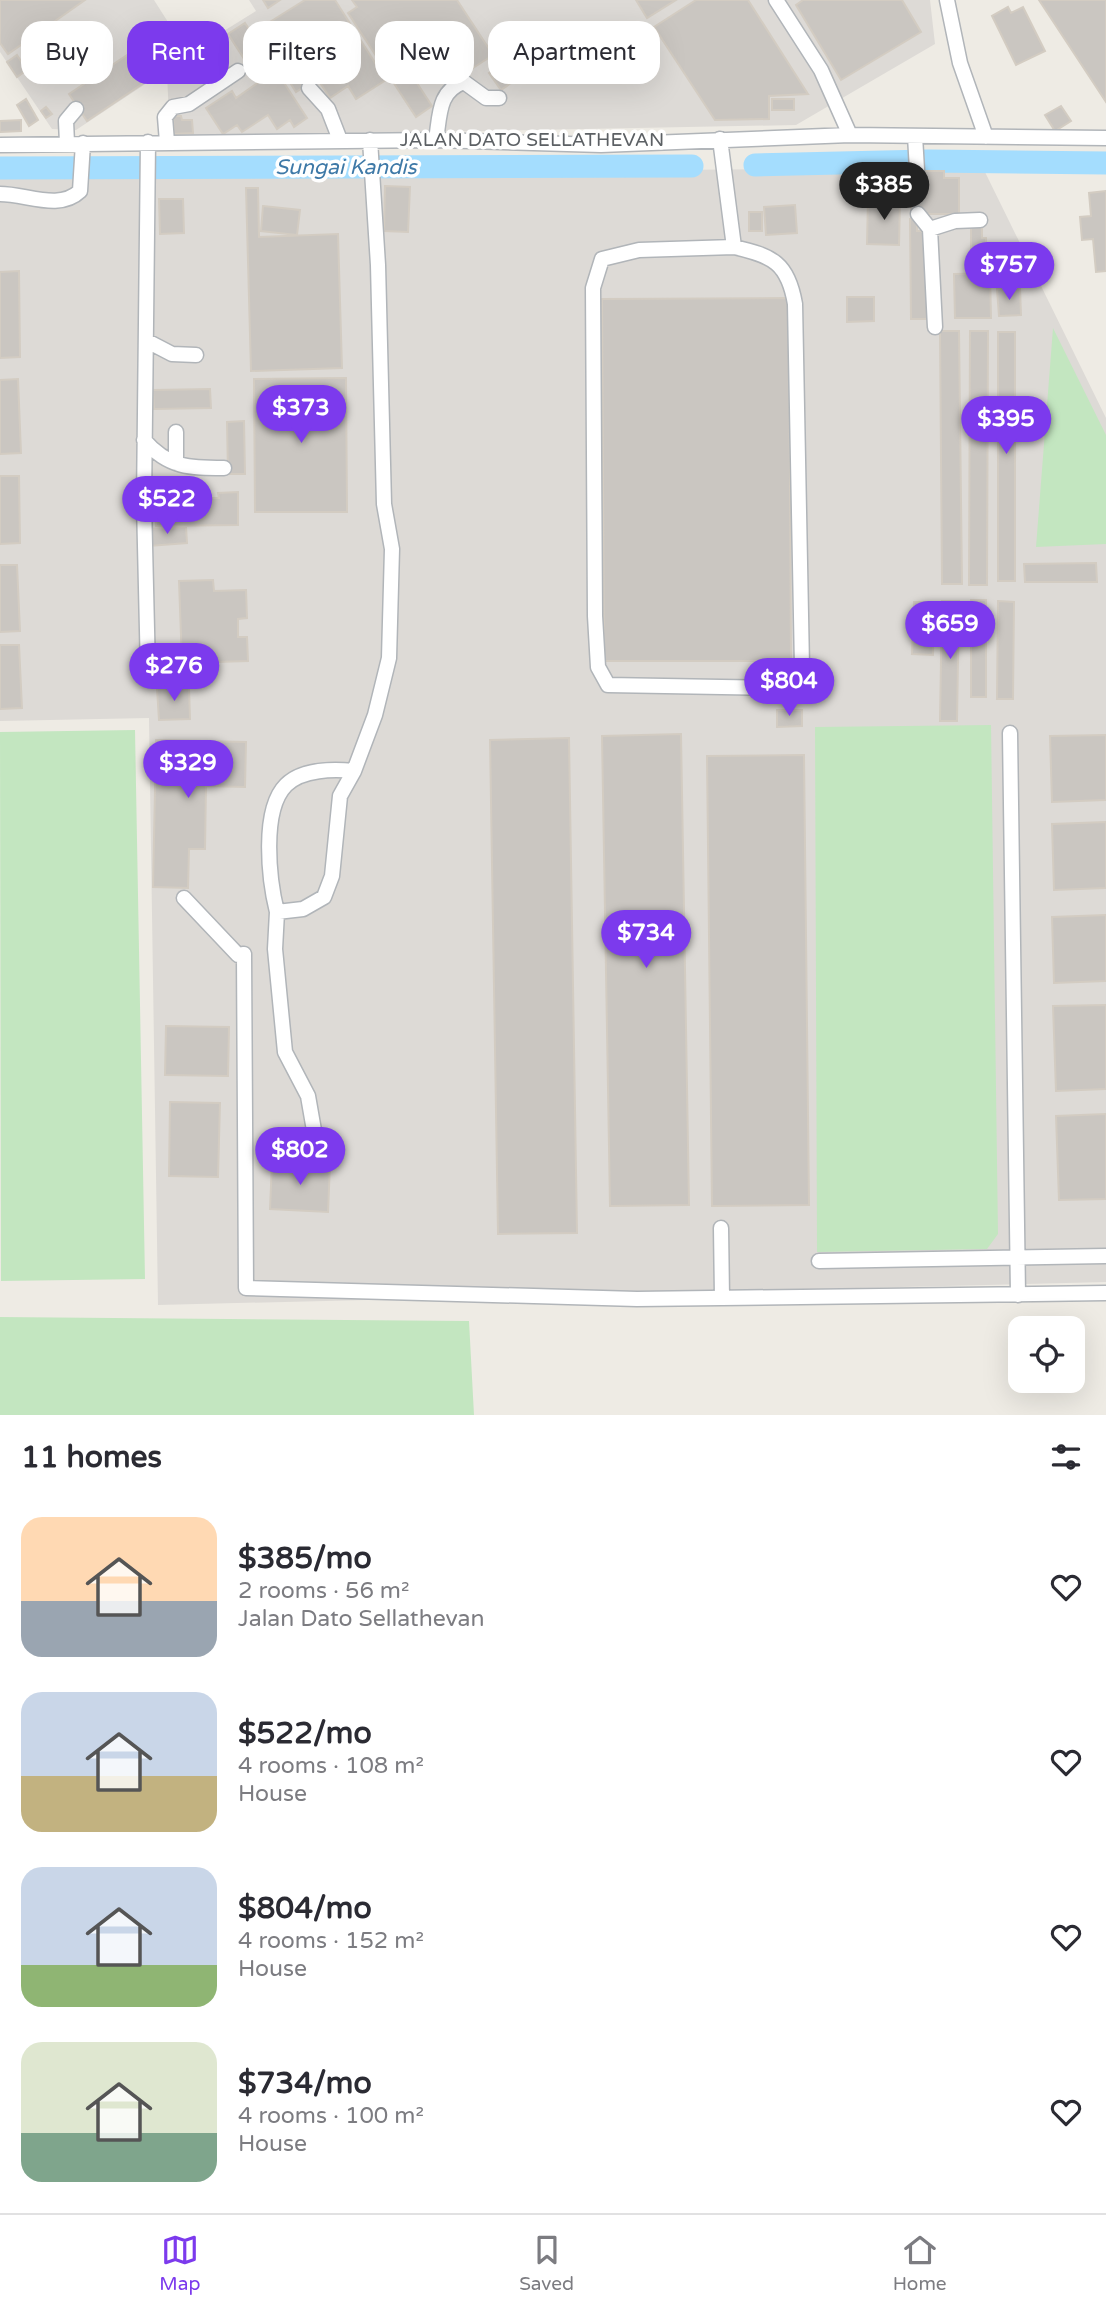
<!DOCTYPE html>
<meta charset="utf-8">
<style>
body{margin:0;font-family:"Varela Round",sans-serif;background:#f2f2f3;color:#2b2b33;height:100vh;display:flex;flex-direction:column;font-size:26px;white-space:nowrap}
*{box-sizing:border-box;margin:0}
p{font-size:23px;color:#7c7c81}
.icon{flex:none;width:38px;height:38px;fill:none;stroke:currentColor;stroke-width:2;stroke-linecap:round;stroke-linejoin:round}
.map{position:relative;height:1415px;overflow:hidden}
.drawer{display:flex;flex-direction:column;background:#fff;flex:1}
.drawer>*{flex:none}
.top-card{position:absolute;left:21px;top:21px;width:700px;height:63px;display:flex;gap:14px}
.controls{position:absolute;left:1008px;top:1316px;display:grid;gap:14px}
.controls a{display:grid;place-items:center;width:77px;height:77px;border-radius:14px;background:#fff;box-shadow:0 7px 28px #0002;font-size:35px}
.price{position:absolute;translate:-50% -60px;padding:0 16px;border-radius:24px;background:#7c3aed;color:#fff;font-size:23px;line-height:46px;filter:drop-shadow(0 2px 4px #0008)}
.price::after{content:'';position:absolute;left:50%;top:42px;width:21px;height:16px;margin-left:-10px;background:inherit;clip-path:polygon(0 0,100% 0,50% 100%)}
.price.current{background:#222;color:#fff}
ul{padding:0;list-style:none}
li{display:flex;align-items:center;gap:21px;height:175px;padding:0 21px}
li span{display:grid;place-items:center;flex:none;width:196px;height:140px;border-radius:21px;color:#555}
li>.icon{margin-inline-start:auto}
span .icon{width:84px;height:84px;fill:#fffc;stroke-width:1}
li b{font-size:30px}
h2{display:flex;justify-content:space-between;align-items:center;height:84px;padding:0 21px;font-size:30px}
.chip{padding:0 24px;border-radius:21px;background:#fff;box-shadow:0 7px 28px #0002;font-size:24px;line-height:63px}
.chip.current{background:#7c3aed;color:#fff}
.tab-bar{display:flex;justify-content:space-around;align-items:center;height:98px;border-top:2px solid #e1e1e2;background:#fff;font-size:19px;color:#7c7c81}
.tab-bar a{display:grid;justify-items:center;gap:4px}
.tab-bar .current{color:#7c3aed}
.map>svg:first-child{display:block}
.industrial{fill:#dddad6}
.green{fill:#c3e6c0}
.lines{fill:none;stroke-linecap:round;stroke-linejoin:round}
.river{stroke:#a4ddfe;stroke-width:23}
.building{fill:#cac6c1;stroke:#d3ccc2;stroke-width:2}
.minor-tunnel{stroke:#cac8c4;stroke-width:14;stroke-dasharray:14 7;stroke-linecap:butt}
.minor-casing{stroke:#b1b5b9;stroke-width:17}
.minor{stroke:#fff;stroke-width:14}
.labels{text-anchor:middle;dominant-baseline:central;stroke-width:7;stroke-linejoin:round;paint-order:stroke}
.street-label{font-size:19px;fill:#5c6064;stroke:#fff}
.water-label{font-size:21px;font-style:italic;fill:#3e79a7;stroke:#fff}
</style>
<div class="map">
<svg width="1106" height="1415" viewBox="0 0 1106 1415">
<rect width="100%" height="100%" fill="#eeebe4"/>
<!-- industrial -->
<path class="industrial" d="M0 0H154L189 55 76 130 52 129 0 52Z
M249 0H930L935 44 796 125 170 137 167 74 219 34 256 11Z
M983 168 1106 418V1282L158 1305 149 718 0 721V174Z"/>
<!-- green -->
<path class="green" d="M1053 328 1106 435V544L1036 547Z
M991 725 998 1234 987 1249 817 1252 815 727Z
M135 730 145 1279 1 1281 0 732Z
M0 1317 469 1321 474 1415H0Z"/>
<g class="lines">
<!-- river -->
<path class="river" d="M755 165 928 161 1106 163
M0 168 692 166"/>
</g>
<!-- building -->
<path class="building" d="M0 0H85L8 54 0 43Z
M263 0H280L268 8Z
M305 0H335L386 80 356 99 348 86 330 98 317 78 296 92 257 30Z
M352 0H457L493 55 470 70 457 51 415 80 432 106 416 117 348 13 357 7Z
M636 0H676L647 18Z
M696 0H748L808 94 769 96V119L715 120 654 27Z
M902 0 921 32 841 80 796 5 803 0Z
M1039 0H1106V102Z
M1008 7 1011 13 1023 7 1045 51 1016 65 992 16Z
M245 23 307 118 294 127 290 120 277 129 268 115 242 132 237 125 223 134 206 108 232 91 236 98 259 82 228 34Z
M166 29 184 56 87 121 69 94Z
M17 55 27 70 17 77 7 62Z
M500 66 511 83 501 90 489 73Z
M26 99 38 120 29 126 17 105Z
M772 99H794V110H772Z
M1061 106 1071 121 1055 131 1045 115Z
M46 107 52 114 46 118 41 111Z
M173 116H181L182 120H192L193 133 174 134Z
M21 120V131L0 132V121Z
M911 171H944V178H959V214H911Z
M385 186 410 187 408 232 384 231Z
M246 188H258L259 237 338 234 342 368 251 371Z
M1106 191V271L1096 272 1093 239 1082 240 1080 217 1091 216 1089 193Z
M159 199H183L184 233 160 234Z
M868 199 900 200 899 245 867 244Z
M795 205 797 233 766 235 764 207Z
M263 206 300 210 297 235 261 231Z
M749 212H762V231H749Z
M910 219H917V231H923V243H928L929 319H911Z
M971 222H982V238H986V269L971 270Z
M19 271 20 357 0 358V272Z
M990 273 991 318H955L954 274Z
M1020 288 1021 315 999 316 997 289Z
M847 297H874V321L847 322Z
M789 298 791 661H604L602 299Z
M940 331H959L962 584H942Z
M970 331H988L987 585H969Z
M998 332H1015V581H998Z
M346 378 347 512H255L254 379Z
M18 379 21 453 0 454V380Z
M210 389 211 408 154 409 153 390Z
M244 421 245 474H228L227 422Z
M0 476H19L20 543 0 544Z
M156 481H197V498H219L218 493 238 492V525L156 526Z
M186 527 187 543 149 546 148 529Z
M1096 563 1097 582H1025L1024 564Z
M0 565H17L20 631 0 632Z
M213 580 214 591 246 590 247 618 238 619V637H247L248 661 182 663 179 581Z
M971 600H986V697H971Z
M942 601H959L957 721H940Z
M998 601 1014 602 1013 699H997Z
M914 602H934L933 655 912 654Z
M0 645H19L22 708 0 709Z
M189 687 190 719 159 720 157 688Z
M777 710H802V726L777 727Z
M681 734 689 1205 610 1206 602 736Z
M1106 735V800L1052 802 1050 736Z
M569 738 577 1233 498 1234 490 740Z
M156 740 246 742 245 787 206 786 205 849H189L188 888 153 887Z
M804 755 809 1205 712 1206 707 756Z
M1106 822V888L1054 890 1052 824Z
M1106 915V981L1054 983 1052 917Z
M1106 1005V1089L1056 1091 1053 1006Z
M166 1026 229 1027 228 1076 165 1075Z
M170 1102 220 1103 218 1177 169 1176Z
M1106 1114V1199L1059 1200 1056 1116Z
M272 1162 330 1165 328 1212 270 1209Z"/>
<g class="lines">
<!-- minor-tunnel -->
<path class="minor-tunnel" d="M917 170 918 214"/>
<defs>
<path id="minor" d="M776 0 821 70 850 135
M947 0 960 63 986 137
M309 88 328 109 340 140
M915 136 917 170
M720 139 734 247
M436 140C440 115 438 91 464 82L486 98H499
M167 142 165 117 173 107 189 104 238 71
M67 143 66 121 76 109
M0 145 436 140 601 145 850 135 1106 138
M0 194C27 194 59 211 80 191L83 143
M918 214 930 229 935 327
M930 229 955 221 980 220
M734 247C773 256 788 263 795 304L802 667 788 685 778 688 608 685 598 667 595 616 593 288 602 259 639 250Z
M147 341 172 354 196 355
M144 440C168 468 190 468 224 468
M176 463V432
M148 672 144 503 148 142
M1010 733 1018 1295
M184 898 238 955 244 954 246 1288 637 1299 1106 1293
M277 912C269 880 261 810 286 785 302 769 334 769 354 771
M315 1136 308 1096 285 1052 275 949 277 912 303 909 324 897 332 876 340 796 354 771 375 715 389 658 392 549 384 504 378 265 370 140
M721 1228 722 1297
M819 1261 1106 1256"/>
</defs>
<!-- minor casing -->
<use href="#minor" class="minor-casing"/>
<!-- minor -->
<use href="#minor" class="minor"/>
</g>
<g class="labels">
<!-- street labels -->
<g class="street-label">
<text x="532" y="140">JALAN DATO SELLATHEVAN</text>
</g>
<!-- water labels -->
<g class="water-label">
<text x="346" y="167">Sungai Kandis</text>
</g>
</g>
</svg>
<div class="controls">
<a><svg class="icon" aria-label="locate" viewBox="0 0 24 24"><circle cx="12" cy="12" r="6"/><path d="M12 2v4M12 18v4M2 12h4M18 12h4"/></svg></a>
</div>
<b class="price current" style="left:884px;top:222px">$385</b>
<b class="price" style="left:1009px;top:302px">$757</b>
<b class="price" style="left:301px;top:445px">$373</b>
<b class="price" style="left:1006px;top:456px">$395</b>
<b class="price" style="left:167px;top:536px">$522</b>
<b class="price" style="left:950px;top:661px">$659</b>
<b class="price" style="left:174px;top:703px">$276</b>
<b class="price" style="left:789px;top:718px">$804</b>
<b class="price" style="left:188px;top:800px">$329</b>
<b class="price" style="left:646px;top:970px">$734</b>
<b class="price" style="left:300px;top:1187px">$802</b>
<div class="top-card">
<a class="chip">Buy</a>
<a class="chip current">Rent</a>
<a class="chip">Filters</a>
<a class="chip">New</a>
<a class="chip">Apartment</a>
</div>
</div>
<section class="drawer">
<h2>11 homes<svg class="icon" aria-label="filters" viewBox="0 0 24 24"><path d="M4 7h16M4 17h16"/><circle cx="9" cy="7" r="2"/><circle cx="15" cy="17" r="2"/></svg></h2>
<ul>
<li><span style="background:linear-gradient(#ffd9b3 60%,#9aa5b1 0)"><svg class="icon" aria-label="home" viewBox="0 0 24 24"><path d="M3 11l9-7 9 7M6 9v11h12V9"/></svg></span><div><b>$385/mo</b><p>2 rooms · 56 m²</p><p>Jalan Dato Sellathevan</p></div><svg class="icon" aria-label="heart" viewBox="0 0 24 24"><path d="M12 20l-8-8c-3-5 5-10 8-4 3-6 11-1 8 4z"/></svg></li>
<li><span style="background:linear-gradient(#c9d6e8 60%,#c2b280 0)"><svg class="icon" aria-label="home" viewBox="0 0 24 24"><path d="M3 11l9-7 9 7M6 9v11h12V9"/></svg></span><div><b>$522/mo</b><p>4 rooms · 108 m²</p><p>House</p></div><svg class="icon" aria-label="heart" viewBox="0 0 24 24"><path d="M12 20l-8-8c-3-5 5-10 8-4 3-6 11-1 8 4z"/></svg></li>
<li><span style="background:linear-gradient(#c9d6e8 70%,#8fb573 0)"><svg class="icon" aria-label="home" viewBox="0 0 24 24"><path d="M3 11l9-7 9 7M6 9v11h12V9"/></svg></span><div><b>$804/mo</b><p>4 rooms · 152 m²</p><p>House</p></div><svg class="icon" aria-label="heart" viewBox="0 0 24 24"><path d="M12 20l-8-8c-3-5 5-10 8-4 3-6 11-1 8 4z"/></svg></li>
<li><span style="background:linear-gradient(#dfe7d0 65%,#7fa58c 0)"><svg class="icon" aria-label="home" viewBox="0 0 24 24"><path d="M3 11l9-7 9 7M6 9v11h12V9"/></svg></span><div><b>$734/mo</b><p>4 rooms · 100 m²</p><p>House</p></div><svg class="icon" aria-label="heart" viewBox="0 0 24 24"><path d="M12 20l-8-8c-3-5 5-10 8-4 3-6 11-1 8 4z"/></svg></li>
</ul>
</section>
<nav class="tab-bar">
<a class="current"><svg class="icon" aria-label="map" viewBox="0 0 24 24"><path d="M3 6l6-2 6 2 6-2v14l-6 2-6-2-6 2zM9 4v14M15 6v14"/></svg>Map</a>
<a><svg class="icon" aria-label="saved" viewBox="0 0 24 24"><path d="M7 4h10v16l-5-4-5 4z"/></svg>Saved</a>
<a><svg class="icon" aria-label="home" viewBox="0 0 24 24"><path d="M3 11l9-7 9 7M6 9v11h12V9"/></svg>Home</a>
</nav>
